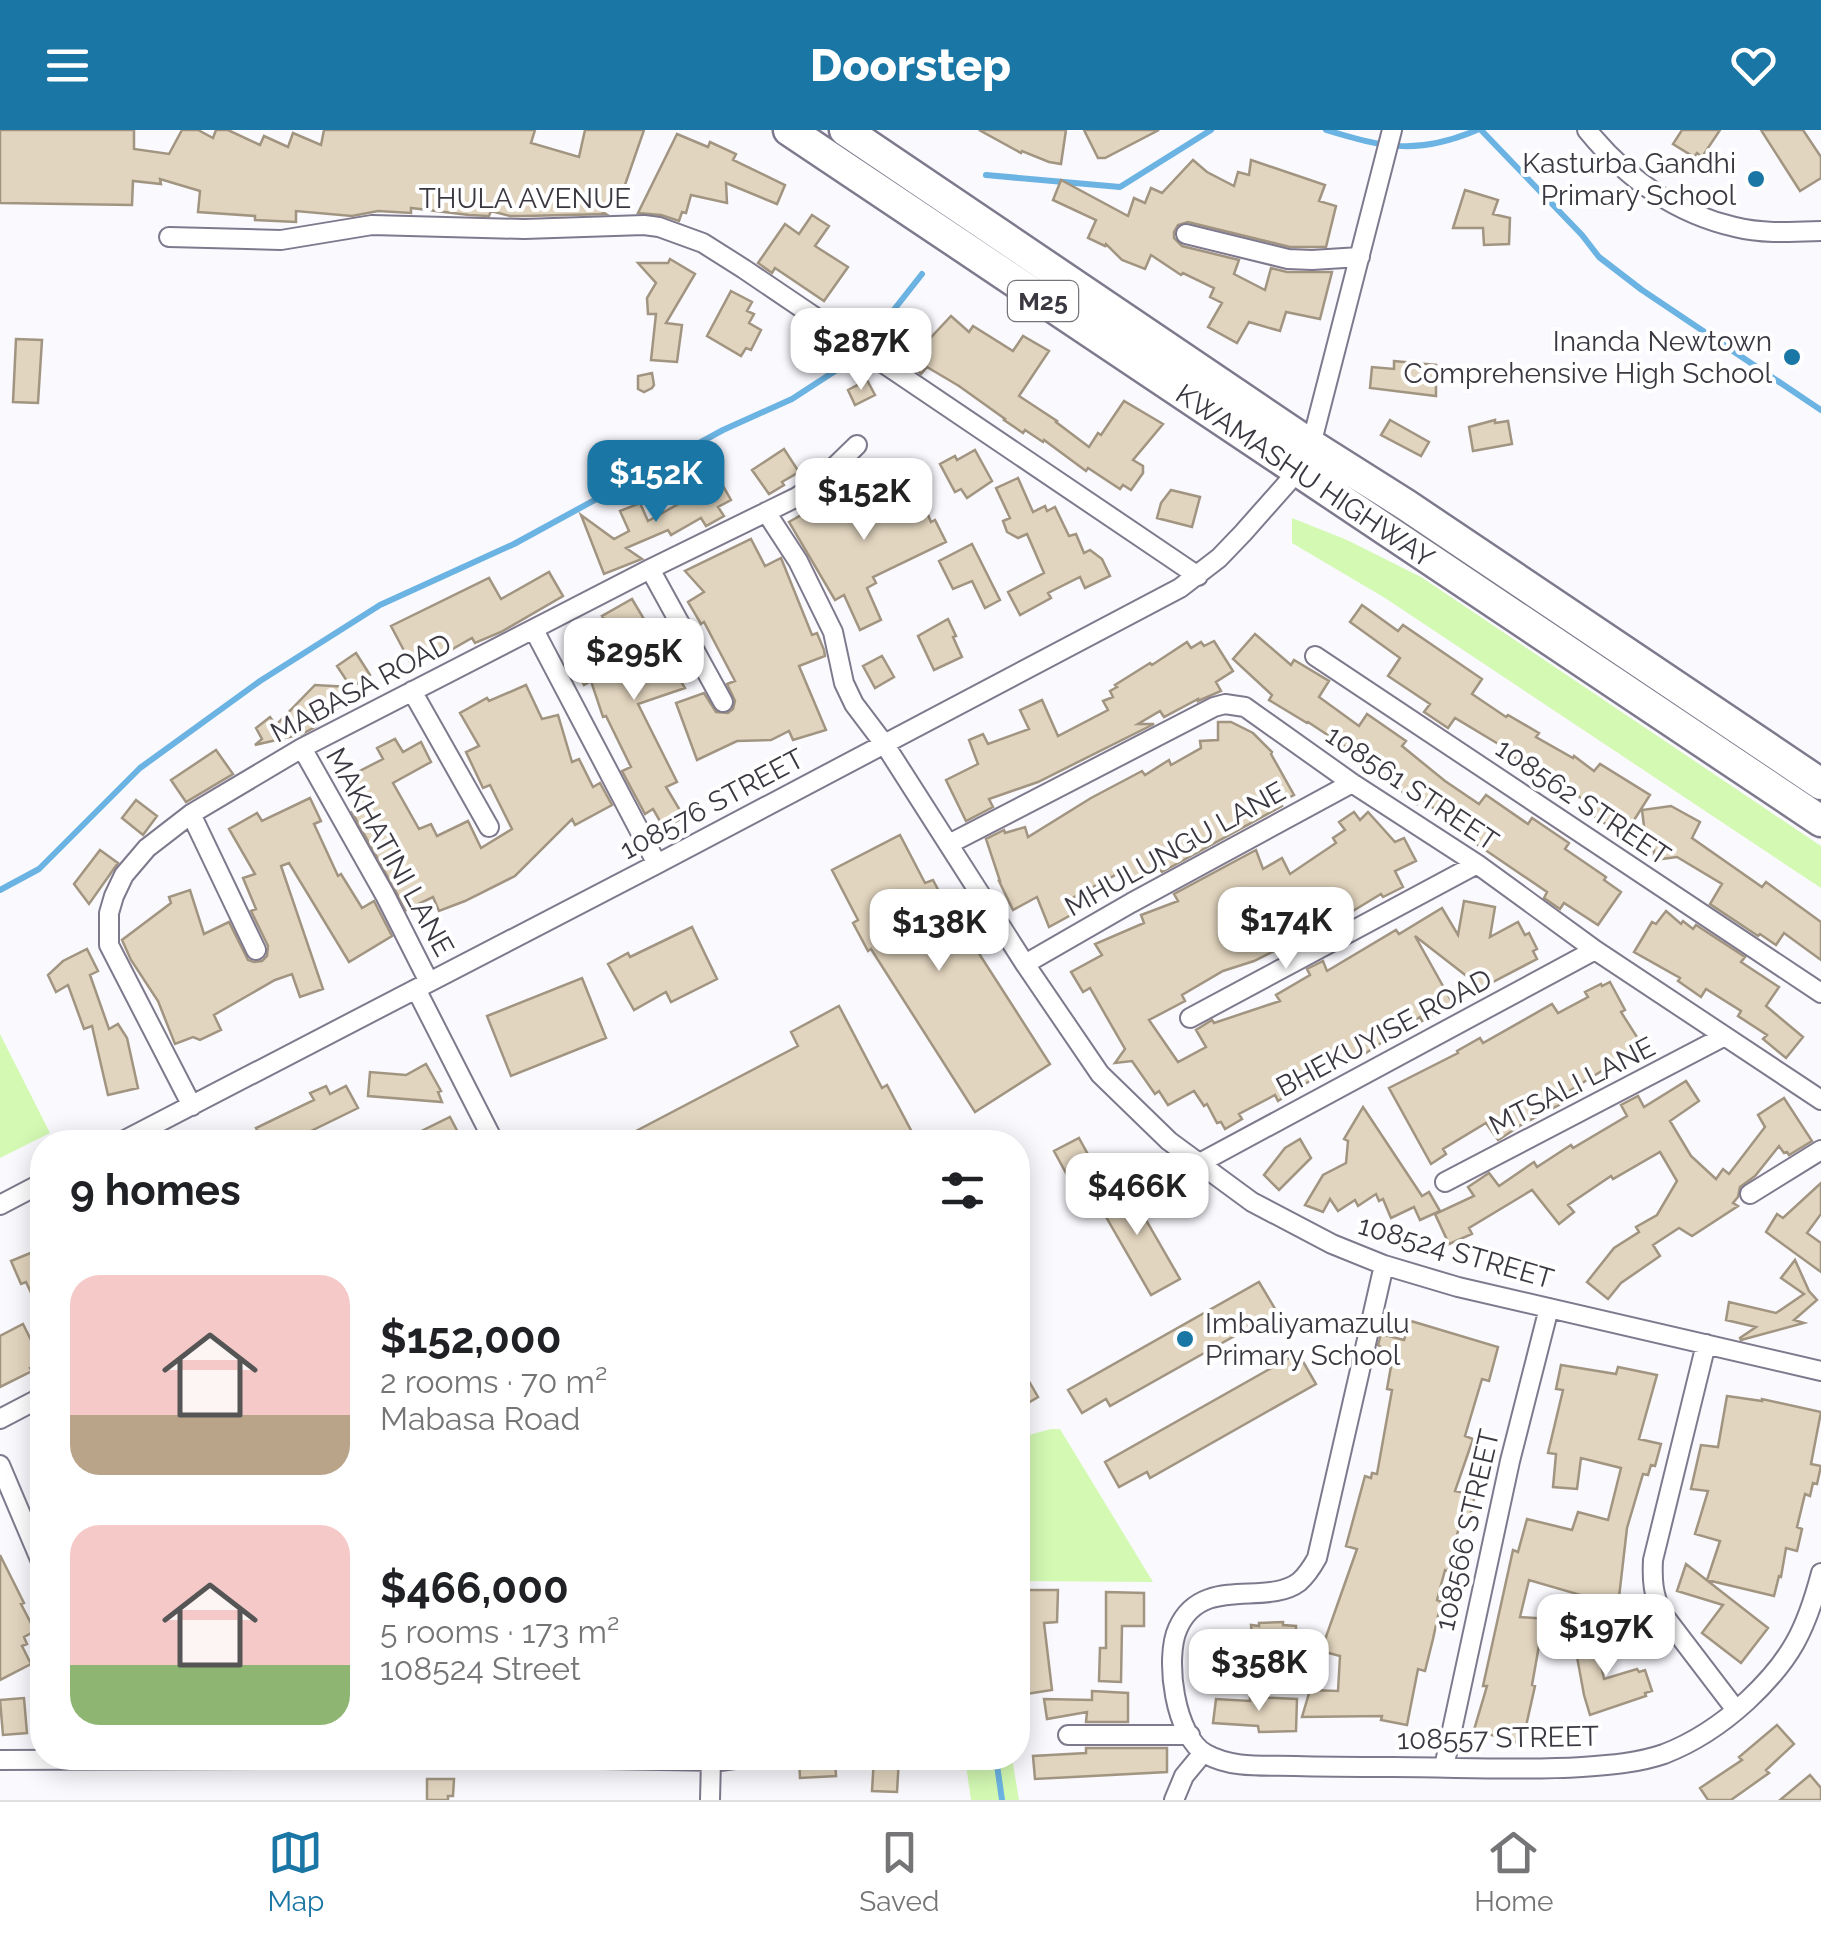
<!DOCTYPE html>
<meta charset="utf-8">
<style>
body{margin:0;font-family:Raleway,sans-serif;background:#f6f6f6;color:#202124;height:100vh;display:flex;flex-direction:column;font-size:38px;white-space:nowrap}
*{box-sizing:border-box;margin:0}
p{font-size:32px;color:#757577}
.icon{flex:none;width:55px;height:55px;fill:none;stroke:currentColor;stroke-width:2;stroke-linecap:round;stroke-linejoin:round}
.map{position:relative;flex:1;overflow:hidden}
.panel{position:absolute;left:30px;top:1000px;width:1000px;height:640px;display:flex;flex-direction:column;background:#fff;border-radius:40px;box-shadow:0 5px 25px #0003}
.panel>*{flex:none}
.price{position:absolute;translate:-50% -85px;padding:0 22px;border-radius:20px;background:#fff;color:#222;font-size:32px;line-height:65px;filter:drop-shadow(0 2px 5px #0008)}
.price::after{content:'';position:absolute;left:50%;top:60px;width:30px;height:22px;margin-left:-15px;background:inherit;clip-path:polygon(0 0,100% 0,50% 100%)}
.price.current{background:#1a76a4;color:#fff}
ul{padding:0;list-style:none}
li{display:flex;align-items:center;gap:30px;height:250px;padding:0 40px}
li span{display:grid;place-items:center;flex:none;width:280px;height:200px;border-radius:30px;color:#555}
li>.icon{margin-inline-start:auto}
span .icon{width:120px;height:120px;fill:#fffc;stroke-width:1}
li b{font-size:42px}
h2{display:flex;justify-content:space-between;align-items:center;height:120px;padding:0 40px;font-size:42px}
header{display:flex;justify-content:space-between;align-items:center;height:130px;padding:0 40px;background:#1a76a4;color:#fff;font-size:45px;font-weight:800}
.menu{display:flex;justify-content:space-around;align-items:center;height:140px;border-top:2px solid #e0e0e0;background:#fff;font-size:28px;color:#757577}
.menu a{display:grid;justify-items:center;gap:5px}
.menu .current{color:#1a76a4}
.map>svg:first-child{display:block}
.green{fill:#d3f9b3}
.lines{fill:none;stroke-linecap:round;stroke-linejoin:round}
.stream{stroke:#6bb3e2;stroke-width:6}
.building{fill:#e2d5bf;stroke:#a19581;stroke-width:2.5}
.minor-casing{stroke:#7f798d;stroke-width:22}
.primary-casing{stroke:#7f798d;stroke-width:35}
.minor{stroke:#fff;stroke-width:18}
.primary{stroke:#fff;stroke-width:30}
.poi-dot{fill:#1a76a4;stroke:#fff;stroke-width:4}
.labels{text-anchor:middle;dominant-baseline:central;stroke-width:8;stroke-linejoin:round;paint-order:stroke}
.shield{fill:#fff;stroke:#76747a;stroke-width:2.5}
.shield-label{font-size:25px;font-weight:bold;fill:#3b3841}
.poi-label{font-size:28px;fill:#3b3841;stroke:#fff;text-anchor:end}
.street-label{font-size:28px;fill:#3b3841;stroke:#fff}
</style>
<header><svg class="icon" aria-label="menu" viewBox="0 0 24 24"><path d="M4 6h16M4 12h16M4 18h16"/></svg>Doorstep<svg class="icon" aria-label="heart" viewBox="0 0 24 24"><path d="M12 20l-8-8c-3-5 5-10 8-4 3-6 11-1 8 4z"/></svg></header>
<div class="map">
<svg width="1821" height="1670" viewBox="0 0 1821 1670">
<rect width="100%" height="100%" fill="#faf9fe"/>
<!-- green -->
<path class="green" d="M1292 388 1347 410 1421 447 1821 716V758L1385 468 1292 413Z
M0 904 50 1003 0 1028Z
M1051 1299H1060L1153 1452 1018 1451V1308Z
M965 1628H1012L1019 1670H971Z"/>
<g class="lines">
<!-- stream -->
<path class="stream" d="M1326 0C1385 18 1418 25 1477 0
M1481 0 1582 105 1599 127 1642 160 1821 280
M986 45 1120 57 1211 0
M874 205 922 144
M0 760 39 739 140 638 260 551 380 475 514 414 723 300 792 269 849 232
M996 1628 1002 1670"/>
</g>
<!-- building -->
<path class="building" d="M0 0H134V19L169 24 182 0H198L213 8 216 0H228L260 15 264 6 288 17 293 3 321 15 324 0H535L531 13 579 27 585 0H644L617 78 581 68 606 84 524 86H510L491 81 489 86 469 85 411 78V83L378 81 352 86 296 81V92L255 90V86L198 82 200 61 160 49 161 54 133 51 132 75 0 73Z
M979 0H1066L1061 34 1049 32 1022 21 1021 23Z
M1084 0H1159L1105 28H1098Z
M1682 0H1720L1702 27 1697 23 1694 27 1673 14Z
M1761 0H1803L1821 27V48L1800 61Z
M677 4 708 17 710 12 736 24 733 30 785 55 777 74 726 53 727 73 691 65 686 83 682 82 679 91 661 85 638 83Z
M1193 30 1207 42 1234 56 1238 42 1249 45 1251 30 1325 55 1319 71 1336 76 1326 117H1290L1188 92 1178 95 1174 102V108L1182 116 1239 130 1234 144 1265 160 1271 138 1287 142H1332L1320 189 1286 182 1280 201 1249 192 1237 213 1208 197 1222 173 1210 167 1214 158 1183 143 1181 145 1151 125 1145 139 1122 130 1106 114 1105 116 1088 108 1096 90 1053 70 1061 50 1128 86 1134 68 1145 73 1151 58 1162 63Z
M1465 60 1498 70 1493 84 1510 88 1509 114 1484 115 1483 98H1453Z
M812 85 829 96 815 116 848 137 824 171 775 138 772 143 758 133 785 94 799 104Z
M670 129 695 144 666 193 682 195 677 232 651 230 656 184H648L647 168 656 153 638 133H668Z
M731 161 752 172 747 181 754 184 749 193 761 200 751 220 746 218 741 226 707 206Z
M951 186 969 202 973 196 1013 221 1023 206 1049 221 1019 266 1057 291 1056 292 1089 317 1098 303 1101 305 1124 271 1163 294 1133 330 1143 336V343L1131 360 1123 355 1120 359 1088 338 1086 341 1044 310 1043 312 1025 300 1023 303 1004 290 1005 289 959 256 927 237 921 244 908 232Z
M16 209 42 210 38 273 13 272Z
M1394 231 1436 235V266L1370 258 1372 237 1394 239Z
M652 243 654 255 652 258 644 262 638 259V246Z
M867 250 875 265 855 275 848 260Z
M1390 290 1429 312 1421 326 1381 305Z
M1495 290V293L1508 291 1512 314 1473 321 1469 297Z
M784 319 799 342 782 352 784 355 769 364 752 340Z
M975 320 992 351 967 368 961 359 955 362 940 334 955 326 957 330Z
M718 347 731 370 718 377 724 386 706 396 701 388 671 405 668 400 626 418 642 429 604 444 581 385 614 409 629 401 620 381 640 373 648 391 689 368 688 366Z
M1018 348 1033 382 1045 376 1047 381 1055 377 1069 406 1076 404 1084 423 1090 420 1102 429 1110 446 1085 458 1080 447 1048 463 1051 468 1020 485 1008 462 1044 443 1027 404 1018 408 1007 402 1003 391 1010 388 996 358Z
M886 351 905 380 923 373 931 392 935 390 946 412 873 447 876 453 867 458 881 490 860 500 844 465 835 470 789 392 833 367 837 374 867 355 870 361Z
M1171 360 1200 367 1192 397 1157 388 1161 373Z
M751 409 765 436 781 428 812 505 817 503 824 520 825 526 799 536 826 600 793 610 789 601 771 610 737 611 697 630 676 573 704 563 716 582 728 583 733 579 735 571 727 554 735 551 704 492 701 494 688 472 704 462 685 441Z
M972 414 1000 470 985 478 972 451 953 459 939 431Z
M549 442 563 466 501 502 475 513 472 508 435 529 432 523 410 532 391 496 489 448 501 469Z
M632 469 685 558 638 574 677 652 666 657 684 687 664 698 653 679 645 684 622 641 631 637 606 586 603 587 591 551 584 555 571 530 613 505 602 486Z
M1362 475 1398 501 1403 495 1482 549 1472 564 1506 587 1508 585 1539 603 1536 607 1573 628 1574 626 1594 641 1600 634 1650 665 1624 706 1586 681 1591 675 1532 634 1530 637 1509 624 1510 621 1455 588 1448 598 1424 582 1430 574 1388 546 1400 528 1350 492Z
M948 489 956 506 953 507 962 527 934 540 918 506Z
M1255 504 1291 535 1294 530 1329 551 1319 567 1359 596 1367 584 1406 611 1402 616 1445 651 1479 674 1486 665 1528 694 1532 688 1569 713 1565 719 1606 747 1604 750 1621 762 1598 795 1564 773 1560 779 1544 768 1547 762 1447 694 1450 689 1421 670 1417 674 1364 629 1308 592 1307 593 1269 570 1272 565 1233 529Z
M1214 511 1233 541 1216 552 1221 561 1198 571V569L1164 587 1160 581 1138 594H1154L1038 652 989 669 993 677 966 691 946 650 978 634 969 610 983 604 988 614 1029 599 1020 580 1042 570 1058 606 1108 580 1103 571 1113 567 1110 561 1117 557 1115 555 1150 533 1152 535 1187 512 1191 518 1201 512 1204 516Z
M356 523 370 545 336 568 341 575 315 597 302 604 255 615 262 609 256 598 270 587 276 595 315 555 351 557 337 536Z
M882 526 894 547 875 558 863 536Z
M526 555 542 589 558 585 572 632 579 629 593 657 600 653 612 675 575 695 572 689 515 746 465 771 439 781 433 767 406 780 352 682 360 677 346 648 383 629 377 618 395 609 403 622 421 612 431 632 393 653 419 699 431 694 437 706 468 691 481 718 512 699 490 655 483 658 466 622 479 616 460 583 487 568 489 571Z
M1218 592H1231L1253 603 1272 622 1271 624 1294 665 1280 672 1282 676 1162 742 1159 738 1130 754 1123 741 1065 772 1071 785 1049 797 1037 767 1013 780 999 751H1000L986 709 1004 700 1005 703 1025 697 1028 707 1091 668 1142 641 1145 645 1169 630 1171 635 1201 618 1200 611 1218 610Z
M216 620 233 644 186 672 171 650Z
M310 668 321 691 314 694 338 746 341 744 362 778 374 771 392 806 349 832 289 733 281 736 323 859 300 867 292 844 275 850 214 885 221 900 200 910 193 907 175 914 158 871 131 830 122 810 171 773 169 767 190 760 204 804 229 792 248 830 254 832 262 831 267 826 268 816 251 781 256 779 243 748 255 744 229 699 257 683 262 691Z
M136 670 157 686 143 705 122 688Z
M1671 676 1700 692 1692 708 1762 757 1766 752 1821 792V830L1784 803 1776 815 1760 804 1758 806 1710 774 1722 754 1677 727 1654 730V720L1647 721 1642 680Z
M1354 682 1360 690 1368 682 1395 712 1404 708 1416 731 1395 741 1403 757 1383 767 1381 764 1343 787 1310 803 1312 808 1297 817 1294 811 1254 831 1223 841 1182 865 1185 871 1149 890 1178 932 1206 917 1196 900 1212 890 1214 893 1280 871 1276 865 1310 845 1307 839 1323 831 1327 841 1396 800 1399 804 1442 778 1458 805 1464 771 1495 777 1490 807 1518 792 1525 805 1529 803 1537 819 1533 821 1537 829 1491 853 1488 850 1482 858 1415 806 1453 874 1422 891 1420 887 1354 931 1351 925 1278 971 1275 965 1239 984 1242 989 1225 999 1221 992 1217 993 1207 974 1204 976 1194 961 1168 975 1159 961 1155 964 1132 931 1115 933 1125 919 1090 858 1083 862 1071 842 1102 825 1095 814 1144 793 1141 785 1178 771 1174 764 1256 720 1263 739 1282 728 1290 744 1336 713 1333 708 1345 700 1339 692Z
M900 705 925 753 933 750 951 784 953 783 1050 934 975 982 871 819 868 821 853 793 858 790 832 740Z
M100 720 118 733 89 774 74 754Z
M1666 781 1681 794 1683 791 1693 799 1696 795 1745 827 1741 832 1779 857 1766 876 1803 907 1786 928 1763 909 1767 905 1738 886 1741 881 1706 859 1701 867 1678 851 1680 848 1634 822 1652 792 1656 794Z
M692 797 717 849 671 872 666 862 634 880 608 834 628 823 630 827Z
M87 819 98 841 90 845 109 899 118 894 127 908 138 958 108 965 92 896 84 899 68 855 56 862 48 845 63 831Z
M582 848 606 908 511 946 487 886Z
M1610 852 1625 880 1621 882 1644 918 1614 936 1613 934 1558 968 1561 974 1521 995 1500 1009 1498 1010 1486 993 1443 1019 1446 1024 1431 1034 1389 958 1458 923 1457 921 1480 908 1483 913 1552 874 1558 883 1588 867 1585 862 1601 854 1602 856Z
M839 876 882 958 887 955 914 1006 902 1012H615L798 916 791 902Z
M426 934 441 961 438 962 442 972 368 966 370 942 406 945Z
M1686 951 1699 971 1670 991 1691 1026 1716 1049 1723 1039 1729 1044 1765 997 1758 985 1784 968 1812 1011 1789 1025 1787 1022 1784 1023 1779 1016 1755 1046 1740 1057 1738 1067 1733 1073 1738 1076 1692 1106 1679 1098 1653 1115 1660 1126 1621 1153 1608 1169 1587 1152 1614 1118 1639 1102 1636 1097 1657 1085 1677 1051 1660 1022 1613 1049 1611 1046 1568 1075 1574 1082 1559 1094 1532 1060 1469 1098 1472 1104 1449 1114 1435 1084 1474 1066 1468 1057 1489 1043 1499 1056 1534 1032 1537 1037 1571 1015 1573 1018 1627 986 1621 975 1638 966 1644 977Z
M326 956 330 964 346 956 358 978 309 1002 310 1004 293 1012H264L256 998 314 970 310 963Z
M1363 977 1422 1066 1429 1062 1440 1081 1420 1090 1414 1077 1391 1088 1383 1069 1379 1071 1376 1064 1358 1076 1355 1070 1338 1081 1330 1069 1323 1082 1305 1075 1323 1045 1346 1033 1348 1011 1344 1009Z
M450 987 463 1012H399Z
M1079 1008 1097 1041 1072 1054 1054 1021Z
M1300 1009 1311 1028 1279 1060 1264 1045 1285 1018Z
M1123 1050 1180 1149 1151 1165 1094 1066Z
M1821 1053V1084L1807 1103 1821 1113V1142L1766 1102 1777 1084 1783 1088Z
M33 1122 42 1146V1186L26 1152 21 1154 11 1131Z
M1795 1130 1809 1161 1817 1170 1794 1190 1804 1193 1741 1210 1740 1208 1756 1197 1726 1190 1729 1172 1776 1183 1804 1164 1781 1148Z
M1259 1152 1277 1182 1110 1276 1106 1269 1082 1283 1068 1260Z
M1411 1191 1498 1217 1489 1251 1482 1249 1465 1306 1473 1309 1455 1361 1475 1365 1467 1399 1459 1397 1448 1441 1445 1440 1437 1470 1441 1472 1433 1509 1425 1541 1418 1539 1407 1595 1381 1590 1382 1586 1302 1587 1310 1560 1338 1561 1340 1526 1321 1521 1357 1419 1346 1416 1365 1346 1371 1348 1372 1343 1377 1344 1392 1260 1387 1259 1393 1225 1378 1215 1381 1204 1404 1210Z
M23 1194 42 1232 30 1238 32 1241 0 1257V1206Z
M1298 1223 1316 1254 1150 1348 1147 1342 1119 1357 1105 1332Z
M1018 1232 1038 1267 1018 1279Z
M1561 1235 1616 1244 1618 1237 1657 1245 1639 1309 1661 1314 1655 1336 1651 1335 1648 1345 1643 1344 1627 1398 1618 1476 1529 1450 1520 1487 1548 1489 1546 1511 1540 1510 1532 1555 1535 1556 1522 1614 1474 1600 1487 1556H1483L1513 1420 1518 1422 1527 1389 1572 1400 1578 1382 1608 1390 1621 1338 1581 1328 1577 1359 1553 1357 1556 1324 1548 1323 1563 1260 1556 1259Z
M1727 1266 1762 1271V1269L1821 1282 1811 1334 1821 1336 1817 1354 1813 1353 1810 1366 1805 1364 1797 1397 1802 1399 1797 1421 1786 1418 1781 1447 1779 1446 1774 1466 1707 1450 1720 1411 1695 1404 1708 1361 1691 1359 1701 1315 1718 1317Z
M0 1425 24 1473 21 1474 35 1501 24 1507 27 1514 22 1516 31 1534 0 1550Z
M1686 1434 1768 1498 1741 1533 1702 1503 1723 1475 1677 1461Z
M1018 1460H1058L1057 1492 1044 1493 1052 1560 1026 1564 1025 1545H1019Z
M1106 1462 1144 1463V1496H1122L1121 1552 1099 1551 1100 1518H1106Z
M1283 1492V1495L1296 1496V1523L1273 1524V1528H1239V1530L1217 1534 1215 1509 1252 1504 1251 1495 1259 1496V1493Z
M1594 1502 1604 1549 1637 1539 1639 1542 1645 1540 1652 1561 1645 1563 1646 1566 1590 1585 1584 1565 1573 1505Z
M1092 1561 1128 1563V1592H1086L1087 1582 1047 1589 1044 1569 1092 1570Z
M1250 1567 1297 1569 1296 1601 1259 1602 1258 1596 1213 1593 1216 1569 1250 1571Z
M24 1568 27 1603 3 1605 0 1570Z
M1777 1595 1794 1614 1766 1640 1769 1643 1731 1670H1708L1700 1658 1742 1630 1739 1627Z
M1086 1618H1167V1642L1035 1649 1033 1626 1086 1623Z
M799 1628H835L836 1646 800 1648Z
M874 1628H899L897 1662 872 1661Z
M1810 1645 1821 1658V1670H1780Z
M427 1649H454L453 1666H448V1670H427Z"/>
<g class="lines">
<defs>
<path id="minor" d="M1587 0C1626 48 1674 83 1735 97 1762 104 1793 102 1821 101
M1186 104 1288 129 1312 130 1360 127
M169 107 281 110 372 95 524 99 644 95 659 97 703 113 744 139 1198 446
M766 382 798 431 833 502 844 553 854 574 885 615 1025 834 1100 944 1169 1011 1252 1072 1332 1114 1384 1135 1458 1157 1821 1241
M650 439 723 572
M534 500 657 734
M1315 526 1821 863
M412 561 489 697
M302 618 385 765 429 852
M191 684 256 820
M949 714 1214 577 1225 574 1245 577 1352 653 1477 734 1595 820 1821 970
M1025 834 1131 773 1352 653
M416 859 494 1012
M1190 888 1477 734
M192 976 109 815V783L114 766 124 745 147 718 191 684 302 618 650 439 797 367 818 353 857 315
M121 1012 657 734 1180 458 1219 428 1243 403 1297 342 1311 315 1392 0
M1198 1034 1595 820
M1445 1052 1723 907
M1750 1064 1821 1020
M0 1075 42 1053
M1384 1135 1317 1428C1312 1437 1307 1445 1299 1452 1266 1477 1202 1444 1178 1498 1164 1528 1175 1607 1206 1624 1233 1639 1265 1635 1295 1636 1328 1637 1360 1637 1393 1637 1456 1637 1519 1641 1582 1637 1610 1635 1638 1633 1664 1624 1695 1612 1723 1593 1747 1571 1791 1530 1806 1500 1821 1443
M1706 1214 1653 1430C1652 1450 1653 1465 1662 1483L1736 1580
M0 1289 42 1267
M0 1335 42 1434
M1068 1605H1190
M0 1630 545 1628 720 1631 742 1628
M1444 1637 1510 1331 1549 1178
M710 1670 711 1630
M1174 1670 1184 1646 1203 1623"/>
<path id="primary" d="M789 0 1821 691
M845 0 1311 315 1406 375 1821 654"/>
</defs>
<!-- minor casing -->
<use href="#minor" class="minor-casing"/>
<!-- primary casing -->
<use href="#primary" class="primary-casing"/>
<!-- minor -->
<use href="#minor" class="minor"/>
<!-- primary -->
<use href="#primary" class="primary"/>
</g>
<!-- markers -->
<g class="poi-dot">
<circle cx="1756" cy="49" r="10"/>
<circle cx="1792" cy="227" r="10"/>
<circle cx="1185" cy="1209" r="10"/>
</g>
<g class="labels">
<!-- shield labels -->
<rect class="shield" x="1008" y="151" width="70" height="40" rx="8"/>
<g class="shield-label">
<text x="1043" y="171">M25</text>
</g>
<!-- poi labels -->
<g class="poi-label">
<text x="1736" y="33">Kasturba Gandhi<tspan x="1736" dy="32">Primary School</tspan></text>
<text x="1772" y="211">Inanda Newtown<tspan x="1772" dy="32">Comprehensive High School</tspan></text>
<text x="1205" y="1193" text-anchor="start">Imbaliyamazulu<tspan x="1205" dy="32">Primary School</tspan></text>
</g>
<!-- street labels -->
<g class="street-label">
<text x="525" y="68">THULA AVENUE</text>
<text transform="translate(1305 346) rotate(34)">KWAMASHU HIGHWAY</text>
<text transform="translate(361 558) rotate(-28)">MABASA ROAD</text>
<text transform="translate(1412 658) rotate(34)">108561 STREET</text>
<text transform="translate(1583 672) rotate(34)">108562 STREET</text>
<text transform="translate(712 674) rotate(-28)">108576 STREET</text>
<text transform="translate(1175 719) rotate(-29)">MHULUNGU LANE</text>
<text transform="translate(390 722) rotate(61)">MAKHATINI LANE</text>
<text transform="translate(1384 903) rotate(-28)">BHEKUYISE ROAD</text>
<text transform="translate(1572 956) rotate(-27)">MTSALI LANE</text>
<text transform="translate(1456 1122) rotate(16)">108524 STREET</text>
<text transform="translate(1467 1400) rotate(-77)">108566 STREET</text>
<text transform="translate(1498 1608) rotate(-1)">108557 STREET</text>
</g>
</g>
</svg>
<b class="price" style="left:861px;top:263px">$287K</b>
<b class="price current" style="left:656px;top:395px">$152K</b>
<b class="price" style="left:864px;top:413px">$152K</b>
<b class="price" style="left:634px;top:573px">$295K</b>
<b class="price" style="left:1286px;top:842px">$174K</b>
<b class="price" style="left:939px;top:844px">$138K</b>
<b class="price" style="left:1137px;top:1108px">$466K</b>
<b class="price" style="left:1606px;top:1549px">$197K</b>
<b class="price" style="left:1259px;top:1584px">$358K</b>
<section class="panel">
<h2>9 homes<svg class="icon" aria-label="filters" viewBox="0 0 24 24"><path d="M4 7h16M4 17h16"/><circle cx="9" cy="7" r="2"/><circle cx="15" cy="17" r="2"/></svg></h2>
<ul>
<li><span style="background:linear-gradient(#f6c9c9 70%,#b9a48a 0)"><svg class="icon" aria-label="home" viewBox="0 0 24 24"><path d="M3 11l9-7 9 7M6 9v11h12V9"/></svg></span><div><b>$152,000</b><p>2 rooms · 70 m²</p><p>Mabasa Road</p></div></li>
<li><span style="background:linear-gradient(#f6c9c9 70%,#8fb573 0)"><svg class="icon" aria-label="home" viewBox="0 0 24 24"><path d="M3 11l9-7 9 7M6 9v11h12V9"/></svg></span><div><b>$466,000</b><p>5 rooms · 173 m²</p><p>108524 Street</p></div></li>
</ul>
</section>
</div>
<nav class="menu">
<a class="current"><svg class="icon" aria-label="map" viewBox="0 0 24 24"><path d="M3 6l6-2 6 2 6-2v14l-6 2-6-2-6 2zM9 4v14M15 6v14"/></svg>Map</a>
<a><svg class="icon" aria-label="saved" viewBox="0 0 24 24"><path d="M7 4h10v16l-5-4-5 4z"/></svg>Saved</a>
<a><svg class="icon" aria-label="home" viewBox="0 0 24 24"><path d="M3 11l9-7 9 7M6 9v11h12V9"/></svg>Home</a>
</nav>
